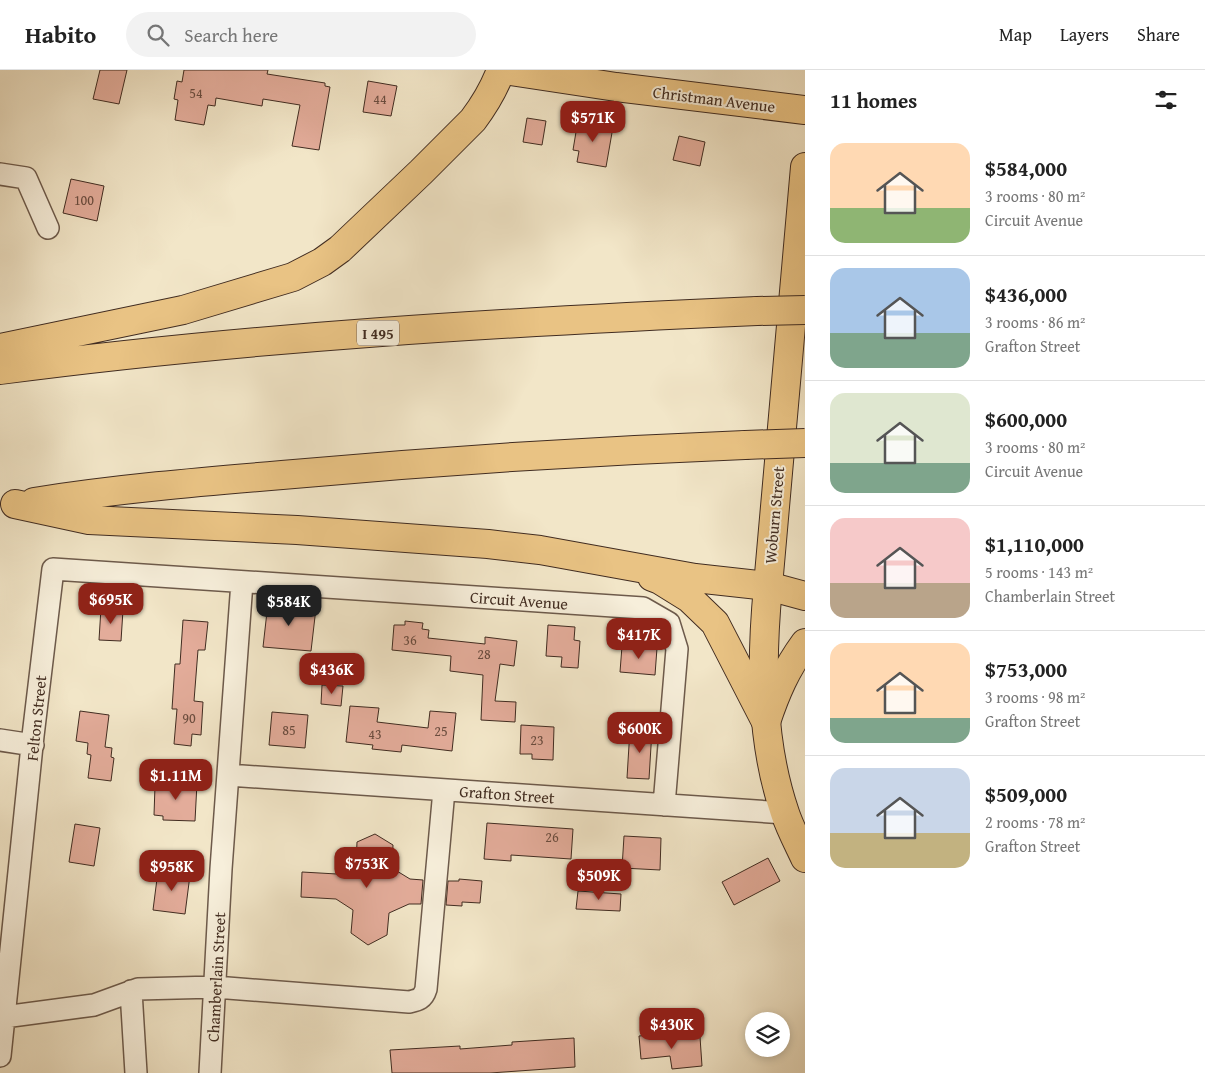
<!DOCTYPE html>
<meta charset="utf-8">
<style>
body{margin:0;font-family:"Gentium Book Plus",serif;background:#f2f2f2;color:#222;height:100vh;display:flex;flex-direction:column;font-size:19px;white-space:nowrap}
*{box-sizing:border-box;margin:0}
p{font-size:16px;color:#767676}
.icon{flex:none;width:28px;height:28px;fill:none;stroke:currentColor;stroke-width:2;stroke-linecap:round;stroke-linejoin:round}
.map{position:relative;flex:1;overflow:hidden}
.drawer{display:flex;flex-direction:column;background:#fff;width:400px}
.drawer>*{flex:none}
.buttons{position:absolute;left:745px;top:942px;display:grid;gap:10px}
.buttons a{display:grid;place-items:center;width:45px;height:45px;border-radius:50%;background:#fff;box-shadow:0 2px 8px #0003;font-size:25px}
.price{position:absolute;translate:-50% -42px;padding:0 11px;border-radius:10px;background:#8f2418;color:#fff;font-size:16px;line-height:32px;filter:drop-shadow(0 1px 2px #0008)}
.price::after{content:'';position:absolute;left:50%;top:30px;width:15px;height:11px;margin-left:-8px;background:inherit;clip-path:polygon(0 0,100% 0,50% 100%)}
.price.current{background:#222;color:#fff}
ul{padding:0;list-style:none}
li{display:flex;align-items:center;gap:15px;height:125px;padding:0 25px}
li+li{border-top:1px solid #e0e0e0}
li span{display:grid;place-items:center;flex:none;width:140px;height:100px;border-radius:15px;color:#555}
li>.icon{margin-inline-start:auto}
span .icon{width:60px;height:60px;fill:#fffc;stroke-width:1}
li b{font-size:21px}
h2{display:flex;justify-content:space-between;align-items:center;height:60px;padding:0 25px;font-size:21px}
header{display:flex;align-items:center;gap:30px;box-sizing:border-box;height:70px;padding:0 25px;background:#fff;border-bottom:1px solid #e0e0e0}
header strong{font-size:24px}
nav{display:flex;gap:28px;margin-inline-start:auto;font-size:18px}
.search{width:350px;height:45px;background:#f2f2f2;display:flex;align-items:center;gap:12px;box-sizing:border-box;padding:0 18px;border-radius:28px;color:#767676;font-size:19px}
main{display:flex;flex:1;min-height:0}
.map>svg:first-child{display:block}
.building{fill:#e3ac9a;stroke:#412c21}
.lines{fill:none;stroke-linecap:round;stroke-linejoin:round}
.minor-casing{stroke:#6d5a4b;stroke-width:24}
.major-casing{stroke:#412c21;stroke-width:30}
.highway-casing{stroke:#412c21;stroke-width:30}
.minor{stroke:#f7efdb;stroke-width:21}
.major{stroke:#e9c384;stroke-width:28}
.highway{stroke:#e9c384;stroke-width:28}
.highway-bridge-casing{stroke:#412c21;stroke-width:30;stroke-linecap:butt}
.highway-bridge{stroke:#e9c384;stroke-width:28}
.labels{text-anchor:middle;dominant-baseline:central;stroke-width:4;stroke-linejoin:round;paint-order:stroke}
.number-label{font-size:14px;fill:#6a4c3f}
.shield{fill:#f7efdb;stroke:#786659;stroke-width:1}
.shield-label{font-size:15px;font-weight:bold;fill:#412c21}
.street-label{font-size:16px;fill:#412c21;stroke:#f7efdb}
</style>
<header>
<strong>Habito</strong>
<div class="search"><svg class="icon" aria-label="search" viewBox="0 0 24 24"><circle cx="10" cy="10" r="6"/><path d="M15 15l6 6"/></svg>Search here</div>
<nav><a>Map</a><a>Layers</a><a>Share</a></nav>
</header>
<main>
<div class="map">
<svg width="805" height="1003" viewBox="0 0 805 1003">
<rect width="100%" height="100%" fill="#f2e6c8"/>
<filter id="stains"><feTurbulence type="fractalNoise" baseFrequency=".004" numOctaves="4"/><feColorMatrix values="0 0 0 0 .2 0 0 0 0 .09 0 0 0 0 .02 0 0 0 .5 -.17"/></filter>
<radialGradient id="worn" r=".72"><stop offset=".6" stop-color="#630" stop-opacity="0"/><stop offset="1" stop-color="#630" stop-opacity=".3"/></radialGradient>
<!-- building -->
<path class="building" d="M100 0H127L119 34 93 29Z
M184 0H268L267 4 325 13V16L330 17 319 80 292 76 300 35 263 29 262 36 216 28 215 36 208 35 204 55 175 50 178 30 174 29 177 11 182 12Z
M368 11 397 16 391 46 363 42Z
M527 48 546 51 542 75 523 72Z
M578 50 613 57 606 97 577 92 579 81 573 80Z
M679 66 705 72 700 96 673 90Z
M71 109 104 116 97 151 63 143Z
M268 533 316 538 311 581 263 577Z
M101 538 123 540 121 571 99 570Z
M183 550 208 552 205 580H198L194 631 203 632 201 665 192 664 191 676 174 674 177 639H172L175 594H180Z
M405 551 423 553 422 559 429 560 428 568 485 574V567L517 571 514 596 500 594 495 631 516 632 515 652 481 650 483 605 450 601 451 586 392 580 394 555H405Z
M548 555 575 557 574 570 580 571 578 598 561 597 562 587 546 586Z
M622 576 657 578 655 605 620 602Z
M322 615 343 616 341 636 321 634Z
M350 636 379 638 377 652 428 658 430 641 456 643 452 681 402 675 401 682 372 679 373 675 346 672Z
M80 641 109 645 105 677 112 678 111 687 114 688 111 711 88 708 91 685 87 684 88 673 76 671Z
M272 642 308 645 305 678 269 675Z
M521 655 554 657 553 690 532 689V684H520Z
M630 659 652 660 649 709 627 708Z
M164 711 197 713 195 751 163 750V746L154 745 155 716H164Z
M487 753 573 759 571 789 511 785V791L484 789Z
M75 754 100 758 94 796 69 792Z
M375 764 393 775 392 798 410 809 423 810 421 834H409L389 843 387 865 368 875 351 863 353 840 336 829 301 827 302 802 337 804 356 795 357 772Z
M624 766 661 768 660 800 622 798Z
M768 788 780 811 734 835 722 812Z
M158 801 190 805 185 844 153 840Z
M459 809 482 811 480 833 462 832V836L446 835 448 811H459Z
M578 821 621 824 620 841 576 839Z
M668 963 669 970 700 967 702 996 672 999 670 986 641 989 639 966Z
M574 968 575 997 490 1003H392L390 980 460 976V979L512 975V972Z"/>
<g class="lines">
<defs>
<path id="minor" d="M0 104 26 108 48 158
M0 670 33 675
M228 705 785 743
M131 921 136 1003
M4 947 94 935 138 919 215 917 409 932C418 930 423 929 426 919L444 720
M0 986 33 666 53 499 643 538 669 553 677 579 664 735
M210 1003 221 799 242 512"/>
<path id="major" d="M504 0 616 17 805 40
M805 97 768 516C761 591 760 670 785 743 790 758 798 773 805 788"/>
<path id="highway" d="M0 278 183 240 293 207 322 192 340 179 421 102 473 50C485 34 494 19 501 0
M0 300C251 267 505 252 757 241
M34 432C116 419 198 412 282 405 436 391 590 381 745 375
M15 434 89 450 297 460 488 474 540 480 695 508 768 516 805 526
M652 507 660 510 689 528 715 553 766 652
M766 652C776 622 786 599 805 573"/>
</defs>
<!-- minor casing -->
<use href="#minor" class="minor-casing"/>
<!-- major casing -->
<use href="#major" class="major-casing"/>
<!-- highway casing -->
<use href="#highway" class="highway-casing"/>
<!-- minor -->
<use href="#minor" class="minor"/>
<!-- major -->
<use href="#major" class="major"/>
<!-- highway -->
<use href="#highway" class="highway"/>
<defs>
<path id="highway-bridge" d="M757 241 805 240
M745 375 805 373"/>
</defs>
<!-- highway-bridge casing -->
<use href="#highway-bridge" class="highway-bridge-casing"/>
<!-- highway-bridge -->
<use href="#highway-bridge" class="highway-bridge"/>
</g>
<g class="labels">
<!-- number labels -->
<g class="number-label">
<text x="196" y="23">54</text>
<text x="380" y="29">44</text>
<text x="84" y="130">100</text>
<text x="410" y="570">36</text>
<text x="484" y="584">28</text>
<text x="189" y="648">90</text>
<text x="289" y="660">85</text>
<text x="441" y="661">25</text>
<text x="375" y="664">43</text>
<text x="537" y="670">23</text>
<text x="552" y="767">26</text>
</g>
<!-- shield labels -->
<rect class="shield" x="357" y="250.5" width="42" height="25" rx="4"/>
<g class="shield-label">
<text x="378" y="263">I 495</text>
</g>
<!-- street labels -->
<g class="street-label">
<text transform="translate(714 29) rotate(7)">Christman Avenue</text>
<text transform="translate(774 445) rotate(-85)">Woburn Street</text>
<text transform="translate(519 530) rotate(4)">Circuit Avenue</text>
<text transform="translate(36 648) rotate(-84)">Felton Street</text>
<text transform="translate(507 724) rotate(4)">Grafton Street</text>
<text transform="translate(216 907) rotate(-87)">Chamberlain Street</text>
</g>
</g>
<rect width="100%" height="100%" filter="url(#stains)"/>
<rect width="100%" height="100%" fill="url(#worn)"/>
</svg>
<div class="buttons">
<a><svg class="icon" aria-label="layers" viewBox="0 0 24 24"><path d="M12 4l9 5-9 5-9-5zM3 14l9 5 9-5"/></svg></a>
</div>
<b class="price" style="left:593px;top:73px">$571K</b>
<b class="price" style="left:111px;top:555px">$695K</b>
<b class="price current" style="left:289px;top:557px">$584K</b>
<b class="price" style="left:639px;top:590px">$417K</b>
<b class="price" style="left:332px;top:625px">$436K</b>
<b class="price" style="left:640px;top:684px">$600K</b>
<b class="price" style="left:176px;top:731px">$1.11M</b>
<b class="price" style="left:367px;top:819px">$753K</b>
<b class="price" style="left:172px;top:822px">$958K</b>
<b class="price" style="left:599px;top:831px">$509K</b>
<b class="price" style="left:672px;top:980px">$430K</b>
</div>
<section class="drawer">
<h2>11 homes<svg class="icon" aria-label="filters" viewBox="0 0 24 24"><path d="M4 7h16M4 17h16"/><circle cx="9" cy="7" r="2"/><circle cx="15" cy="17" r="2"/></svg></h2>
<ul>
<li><span style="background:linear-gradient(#ffd9b3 65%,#8fb573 0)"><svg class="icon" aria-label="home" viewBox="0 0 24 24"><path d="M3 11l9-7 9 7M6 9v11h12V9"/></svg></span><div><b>$584,000</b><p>3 rooms · 80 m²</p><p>Circuit Avenue</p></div></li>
<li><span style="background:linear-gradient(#a9c7e8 65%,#7fa58c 0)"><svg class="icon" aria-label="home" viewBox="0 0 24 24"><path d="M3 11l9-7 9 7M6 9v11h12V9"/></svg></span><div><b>$436,000</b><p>3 rooms · 86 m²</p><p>Grafton Street</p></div></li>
<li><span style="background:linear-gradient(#dfe7d0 70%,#7fa58c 0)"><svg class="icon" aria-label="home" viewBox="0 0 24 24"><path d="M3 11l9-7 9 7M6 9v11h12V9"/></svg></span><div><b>$600,000</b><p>3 rooms · 80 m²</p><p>Circuit Avenue</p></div></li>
<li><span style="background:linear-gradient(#f6c9c9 65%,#b9a48a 0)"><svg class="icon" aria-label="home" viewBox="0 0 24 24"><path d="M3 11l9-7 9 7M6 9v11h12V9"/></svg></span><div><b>$1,110,000</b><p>5 rooms · 143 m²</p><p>Chamberlain Street</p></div></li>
<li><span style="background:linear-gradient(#ffd9b3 75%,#7fa58c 0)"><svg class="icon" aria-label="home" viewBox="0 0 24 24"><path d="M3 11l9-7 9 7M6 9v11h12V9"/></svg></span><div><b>$753,000</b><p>3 rooms · 98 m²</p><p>Grafton Street</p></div></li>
<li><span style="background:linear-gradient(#c9d6e8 65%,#c2b280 0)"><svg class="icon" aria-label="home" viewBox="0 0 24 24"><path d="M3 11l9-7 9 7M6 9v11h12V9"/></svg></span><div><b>$509,000</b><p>2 rooms · 78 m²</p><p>Grafton Street</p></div></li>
</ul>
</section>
</main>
